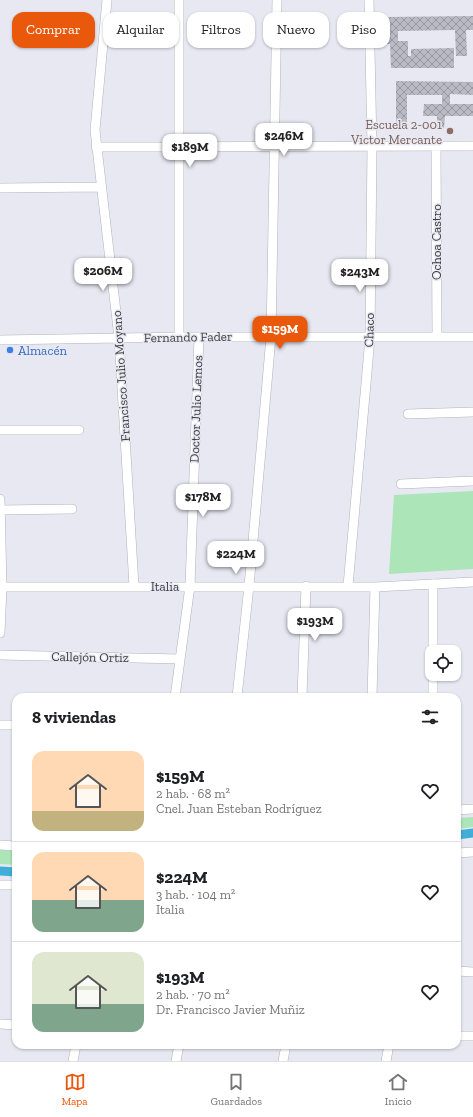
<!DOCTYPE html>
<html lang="es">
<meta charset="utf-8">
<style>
body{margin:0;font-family:"Zilla Slab",serif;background:#f6f6f6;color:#202124;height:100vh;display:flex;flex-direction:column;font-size:15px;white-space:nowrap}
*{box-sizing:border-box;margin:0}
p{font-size:13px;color:#757577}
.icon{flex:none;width:22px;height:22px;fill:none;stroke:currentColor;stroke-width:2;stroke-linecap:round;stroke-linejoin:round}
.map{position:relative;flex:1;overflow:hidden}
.sheet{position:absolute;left:12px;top:693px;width:449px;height:356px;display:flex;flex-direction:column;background:#fff;border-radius:12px;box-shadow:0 1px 3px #0004}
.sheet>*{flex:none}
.top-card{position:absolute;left:12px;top:12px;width:449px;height:36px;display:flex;gap:8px}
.tools{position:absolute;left:425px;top:645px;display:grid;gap:8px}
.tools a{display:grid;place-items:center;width:36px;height:36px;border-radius:8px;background:#fff;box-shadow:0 1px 3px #0004;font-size:20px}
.price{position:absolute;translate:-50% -34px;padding:0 9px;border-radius:8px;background:#fff;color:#222;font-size:13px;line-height:26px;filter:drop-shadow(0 1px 2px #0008)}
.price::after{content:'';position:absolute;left:50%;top:24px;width:12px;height:9px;margin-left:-6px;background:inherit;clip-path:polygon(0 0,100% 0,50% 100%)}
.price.active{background:#ea580c;color:#fff}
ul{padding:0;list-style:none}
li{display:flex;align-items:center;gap:12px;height:100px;padding:0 20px}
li+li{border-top:1px solid #e0e0e0}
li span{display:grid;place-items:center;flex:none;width:112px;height:80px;border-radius:12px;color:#555}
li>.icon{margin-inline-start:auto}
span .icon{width:48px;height:48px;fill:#fffc;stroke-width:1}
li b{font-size:17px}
h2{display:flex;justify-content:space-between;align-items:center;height:48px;padding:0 20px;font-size:17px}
.pill{padding:0 14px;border-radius:12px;background:#fff;box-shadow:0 1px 3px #0004;font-size:14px;line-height:36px}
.pill.active{background:#ea580c;color:#fff}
.menu{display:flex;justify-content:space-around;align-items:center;height:56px;border-top:1px solid #e0e0e0;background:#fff;font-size:11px;color:#757577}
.menu a{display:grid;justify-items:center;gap:2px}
.menu .active{color:#ea580c}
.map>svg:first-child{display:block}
.green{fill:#ace5b8}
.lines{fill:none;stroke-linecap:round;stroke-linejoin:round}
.canal{stroke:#41aed8;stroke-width:9}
.building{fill:url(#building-cross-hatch)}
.minor-casing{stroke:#b1b2bb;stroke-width:10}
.minor{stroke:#fff;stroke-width:9}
.education-dot{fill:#8d6e63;stroke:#e8e8f3;stroke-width:1.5}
.shop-dot{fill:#3f7fe0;stroke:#e8e8f3;stroke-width:1.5}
.labels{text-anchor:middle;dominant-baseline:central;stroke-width:3;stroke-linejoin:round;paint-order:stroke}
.education-label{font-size:13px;fill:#785e54;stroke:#e8e8f3;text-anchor:end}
.street-label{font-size:13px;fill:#3b3b3f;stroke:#e8e8f3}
.shop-label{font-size:13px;fill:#366cbe;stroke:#e8e8f3;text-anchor:start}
</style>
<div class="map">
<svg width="473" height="1061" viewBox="0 0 473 1061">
<defs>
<pattern id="building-cross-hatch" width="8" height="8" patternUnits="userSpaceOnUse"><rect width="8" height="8" fill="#babac4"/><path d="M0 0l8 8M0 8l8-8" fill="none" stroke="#9898a1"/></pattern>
</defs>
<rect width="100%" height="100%" fill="#e8e8f3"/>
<!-- green -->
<path class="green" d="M473 491V569L389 574 394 495Z
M473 817V827L457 829V818Z
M0 850 16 851V865L0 864Z"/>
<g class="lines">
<!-- canal -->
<path class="canal" d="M457 835 473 833
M0 871 16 872"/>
</g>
<!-- building -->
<path class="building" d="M473 16V30H466L467 56H456L455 30 398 31V41H408V56H411V49L454 48V68H391L390 44H387V17Z
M396 81 473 82V95L450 94V104H473V116H445L444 128 437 127V116H423L424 104H442V95H407V124H396Z"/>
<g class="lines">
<defs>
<path id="minor" d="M107 0 95 130 119 338 134 586
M179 0V337
M436 146 437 337
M96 147 473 146
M0 188 101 187
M0 340 179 337H473
M408 414 473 412
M0 430H79
M401 484 473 481
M0 499 2 587 0 633
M0 510 72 509
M433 584V652
M348 586 370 338 372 147 369 0
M0 587H375L473 582
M0 655 180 659
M433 674V697
M175 697 190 586 199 337
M237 697 249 586 271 337 277 0
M302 697 306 586
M372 697 375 587
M0 725H16
M457 810 473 809
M0 845 16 846
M457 853 473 852
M0 885H16
M457 971 473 972
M0 1024 16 1025
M457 1036H473
M73 1061 76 1045
M176 1061 179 1045
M283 1061 286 1045
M386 1061 389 1045"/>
</defs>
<!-- minor casing -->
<use href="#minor" class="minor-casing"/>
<!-- minor -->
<use href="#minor" class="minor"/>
</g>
<!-- markers -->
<circle class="education-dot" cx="450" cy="131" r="4"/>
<circle class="shop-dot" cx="10" cy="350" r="4"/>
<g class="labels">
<!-- education labels -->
<g class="education-label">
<text x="442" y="124">Escuela 2-001<tspan x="442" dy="15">Victor Mercante</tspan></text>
</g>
<!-- street labels -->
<g class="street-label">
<text transform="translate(436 242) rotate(-90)">Ochoa Castro</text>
<text transform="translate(369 330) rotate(-88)">Chaco</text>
<text transform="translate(188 337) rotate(-1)">Fernando Fader</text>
<text transform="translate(121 376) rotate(-94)">Francisco Julio Moyano</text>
<text transform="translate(196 409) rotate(-88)">Doctor Julio Lemos</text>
<text x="165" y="586">Italia</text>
<text transform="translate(90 657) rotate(1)">Callejón Ortiz</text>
</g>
<!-- shop labels -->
<g class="shop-label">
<text x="18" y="350">Almacén</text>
</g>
</g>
</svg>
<div class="tools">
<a><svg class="icon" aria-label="locate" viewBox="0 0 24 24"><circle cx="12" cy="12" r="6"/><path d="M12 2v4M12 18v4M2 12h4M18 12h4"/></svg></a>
</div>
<b class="price" style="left:284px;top:157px">$246M</b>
<b class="price" style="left:190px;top:168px">$189M</b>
<b class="price" style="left:103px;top:292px">$206M</b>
<b class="price" style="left:360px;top:293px">$243M</b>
<b class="price active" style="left:280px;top:350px">$159M</b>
<b class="price" style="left:203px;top:518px">$178M</b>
<b class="price" style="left:236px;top:575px">$224M</b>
<b class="price" style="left:315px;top:642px">$193M</b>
<div class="top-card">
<a class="pill active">Comprar</a>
<a class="pill">Alquilar</a>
<a class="pill">Filtros</a>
<a class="pill">Nuevo</a>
<a class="pill">Piso</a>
</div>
<section class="sheet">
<h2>8 viviendas<svg class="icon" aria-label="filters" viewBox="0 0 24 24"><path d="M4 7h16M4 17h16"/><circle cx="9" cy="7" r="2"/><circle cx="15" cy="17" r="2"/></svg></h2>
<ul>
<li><span style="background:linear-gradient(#ffd9b3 75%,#c2b280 0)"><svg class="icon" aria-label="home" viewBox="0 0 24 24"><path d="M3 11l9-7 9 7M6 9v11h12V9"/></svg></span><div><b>$159M</b><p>2 hab. · 68 m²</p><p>Cnel. Juan Esteban Rodríguez</p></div><svg class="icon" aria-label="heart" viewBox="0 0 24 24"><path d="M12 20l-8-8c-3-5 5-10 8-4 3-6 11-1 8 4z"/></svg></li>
<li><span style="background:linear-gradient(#ffd9b3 60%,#7fa58c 0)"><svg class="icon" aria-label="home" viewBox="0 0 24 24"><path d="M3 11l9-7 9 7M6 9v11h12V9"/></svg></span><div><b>$224M</b><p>3 hab. · 104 m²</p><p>Italia</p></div><svg class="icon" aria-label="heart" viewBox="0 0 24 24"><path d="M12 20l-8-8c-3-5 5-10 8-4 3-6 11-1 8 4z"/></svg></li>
<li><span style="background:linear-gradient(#dfe7d0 65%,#7fa58c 0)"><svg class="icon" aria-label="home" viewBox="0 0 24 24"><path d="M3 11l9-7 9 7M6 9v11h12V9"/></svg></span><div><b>$193M</b><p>2 hab. · 70 m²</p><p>Dr. Francisco Javier Muñiz</p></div><svg class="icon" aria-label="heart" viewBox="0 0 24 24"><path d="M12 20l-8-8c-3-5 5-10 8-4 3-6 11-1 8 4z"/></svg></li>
</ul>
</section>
</div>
<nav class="menu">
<a class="active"><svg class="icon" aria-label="map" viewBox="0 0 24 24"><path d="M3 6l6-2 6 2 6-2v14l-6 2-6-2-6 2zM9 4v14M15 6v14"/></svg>Mapa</a>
<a><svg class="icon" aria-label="saved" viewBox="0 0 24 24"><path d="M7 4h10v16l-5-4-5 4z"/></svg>Guardados</a>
<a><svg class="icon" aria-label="home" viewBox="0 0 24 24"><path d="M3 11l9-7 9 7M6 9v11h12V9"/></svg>Inicio</a>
</nav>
